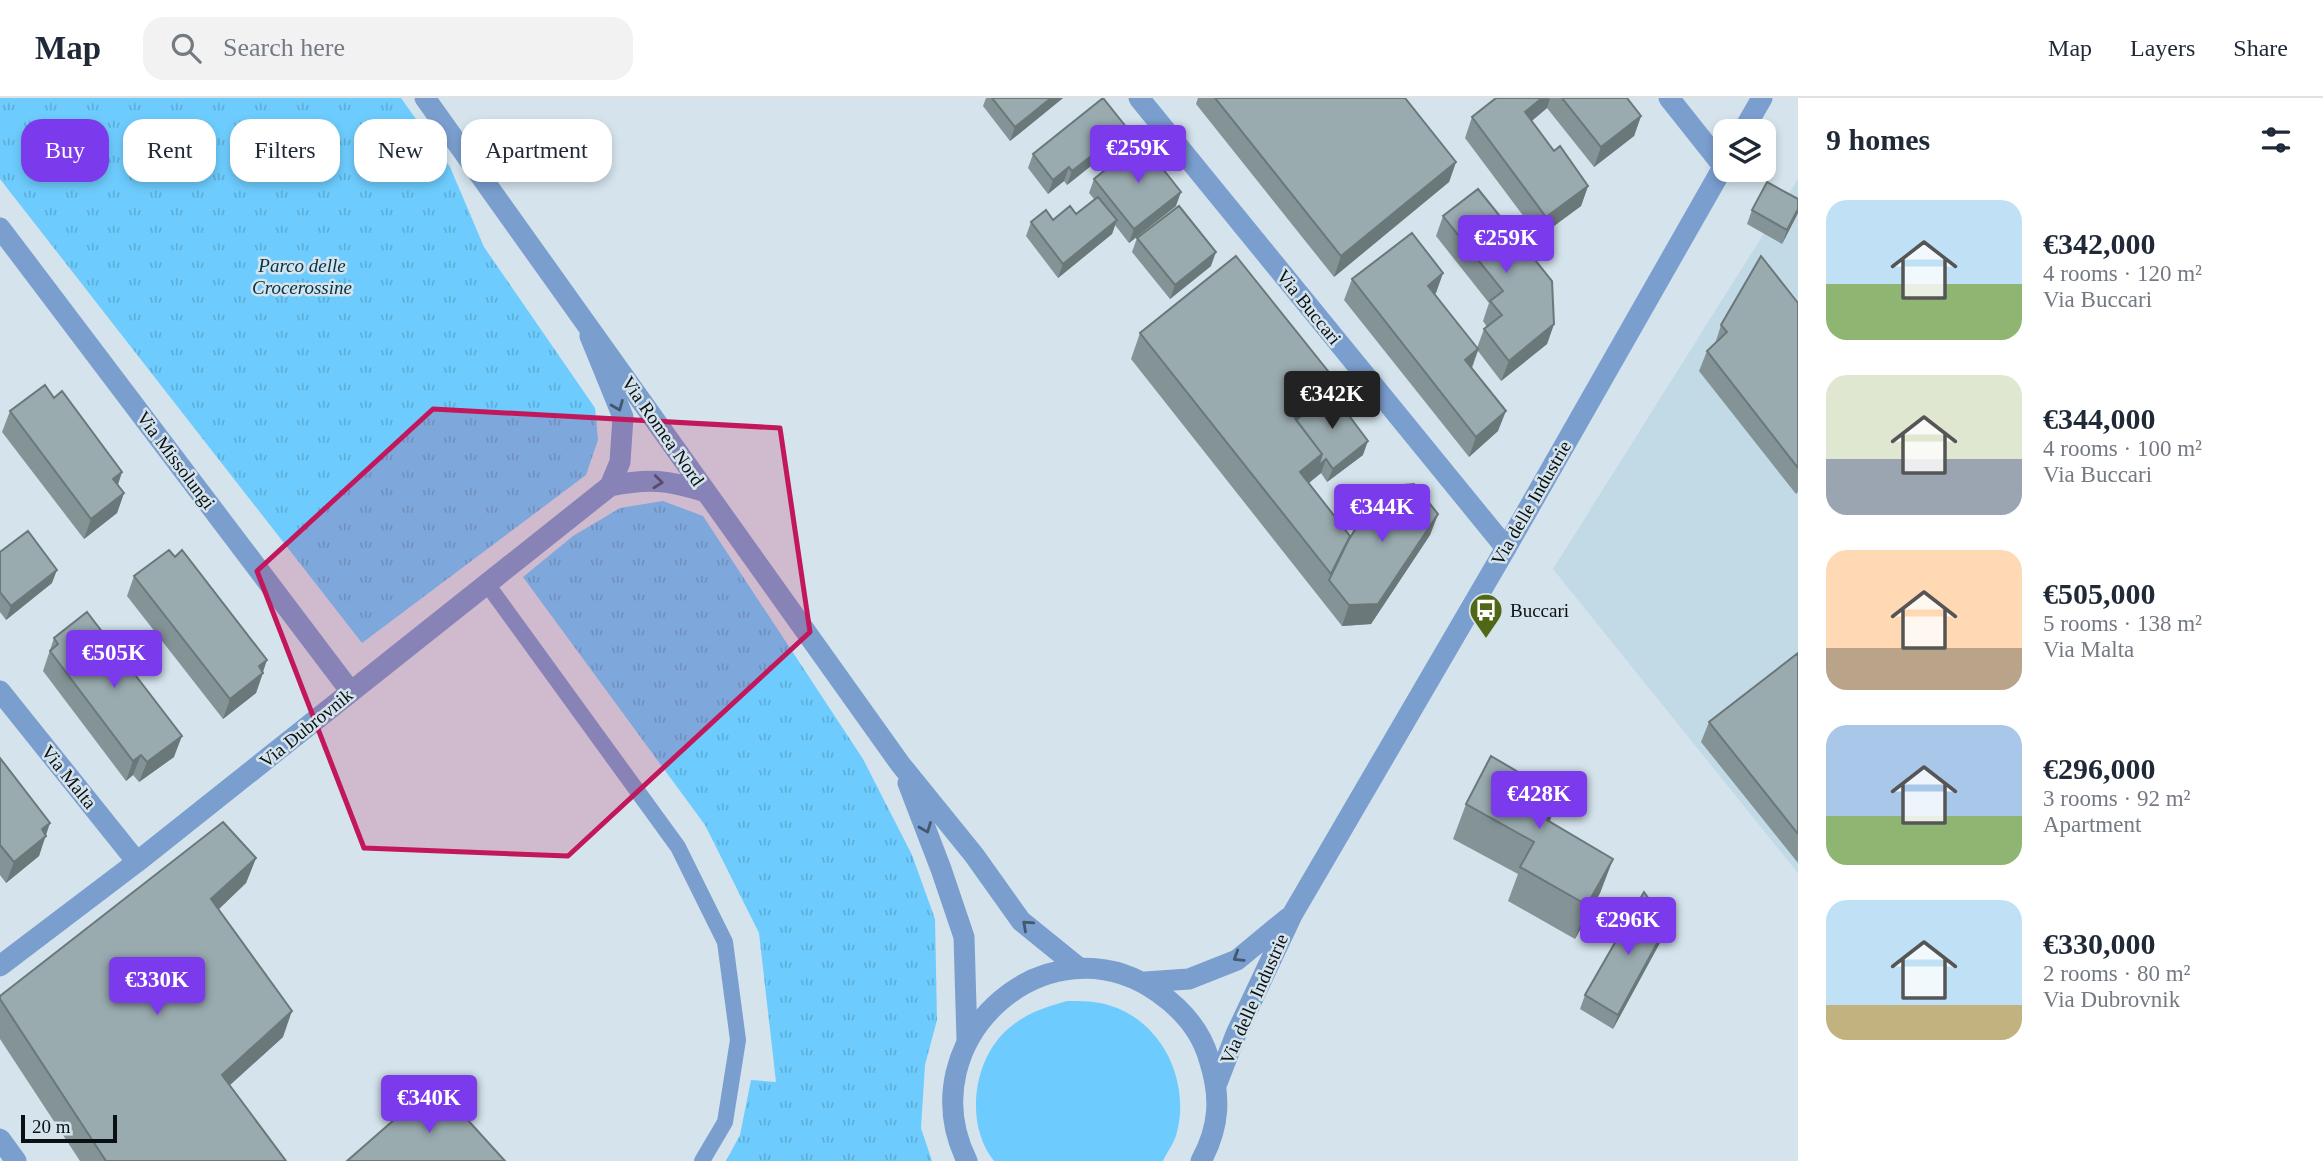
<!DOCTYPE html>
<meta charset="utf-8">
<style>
body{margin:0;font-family:"Times New Roman",serif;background:#f2f2f3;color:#1f2937;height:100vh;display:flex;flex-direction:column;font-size:26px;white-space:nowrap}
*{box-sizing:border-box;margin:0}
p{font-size:23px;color:#747a83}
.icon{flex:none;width:38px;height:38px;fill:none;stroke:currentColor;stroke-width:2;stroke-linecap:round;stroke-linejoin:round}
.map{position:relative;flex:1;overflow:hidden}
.side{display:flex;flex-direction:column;background:#fff;width:525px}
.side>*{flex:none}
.hud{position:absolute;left:21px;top:21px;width:665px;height:63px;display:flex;gap:14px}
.fabs{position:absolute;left:1713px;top:21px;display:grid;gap:14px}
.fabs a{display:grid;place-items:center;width:63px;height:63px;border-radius:14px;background:#fff;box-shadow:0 4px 10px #0003;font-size:35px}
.scale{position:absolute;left:21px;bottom:18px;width:96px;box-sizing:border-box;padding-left:7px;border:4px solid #0b1113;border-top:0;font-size:19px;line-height:24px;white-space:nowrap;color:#0b1113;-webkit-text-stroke:5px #d4e3ec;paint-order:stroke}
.price{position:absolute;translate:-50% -60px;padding:0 16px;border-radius:7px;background:#7c3aed;color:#fff;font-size:23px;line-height:46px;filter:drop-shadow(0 2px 4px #0008)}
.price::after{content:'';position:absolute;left:50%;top:42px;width:21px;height:16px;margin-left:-10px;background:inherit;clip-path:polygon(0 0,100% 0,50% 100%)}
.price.selected{background:#222;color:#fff}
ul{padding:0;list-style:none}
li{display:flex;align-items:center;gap:21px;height:175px;padding:0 28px}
li span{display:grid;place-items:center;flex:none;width:196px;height:140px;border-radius:21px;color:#555}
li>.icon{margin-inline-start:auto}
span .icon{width:84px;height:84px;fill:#fffc;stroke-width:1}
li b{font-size:30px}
h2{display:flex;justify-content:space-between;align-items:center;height:84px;padding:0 28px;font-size:30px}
.pill{padding:0 24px;border-radius:21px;background:#fff;box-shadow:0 4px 10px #0003;font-size:24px;line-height:63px}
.pill.selected{background:#7c3aed;color:#fff}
header{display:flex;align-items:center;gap:42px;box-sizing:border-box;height:98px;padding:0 35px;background:#fff;border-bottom:2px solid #e0e1e3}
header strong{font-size:33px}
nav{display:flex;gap:38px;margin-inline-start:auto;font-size:24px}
.search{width:490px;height:63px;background:#f2f2f3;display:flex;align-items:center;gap:18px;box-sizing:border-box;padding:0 24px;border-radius:21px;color:#747a83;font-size:26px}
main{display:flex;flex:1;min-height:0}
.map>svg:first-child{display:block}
.built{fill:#c2d9e6}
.grass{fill:#6dccfd}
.park{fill:url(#park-tufts)}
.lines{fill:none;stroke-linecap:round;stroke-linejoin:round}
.service{stroke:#7a9ece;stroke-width:16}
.minor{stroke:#7a9ece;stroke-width:21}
.tertiary{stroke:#7a9ece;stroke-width:21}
.wall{fill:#849396}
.shaded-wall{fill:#6b787a}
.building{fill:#99abaf;stroke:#6b787a;stroke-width:2}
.oneway{stroke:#425870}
.marked{fill:#c2185b;fill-opacity:0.2;stroke:#c2185b;stroke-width:5;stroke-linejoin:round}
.labels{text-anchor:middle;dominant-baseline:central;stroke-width:5;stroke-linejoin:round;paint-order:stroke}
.park-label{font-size:19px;font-style:italic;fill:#033247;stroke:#d4e3ec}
.street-label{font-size:19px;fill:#0b1113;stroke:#d4e3ec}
.poi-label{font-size:19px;fill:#0b1113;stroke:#d4e3ec;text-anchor:start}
</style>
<header>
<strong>Map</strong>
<div class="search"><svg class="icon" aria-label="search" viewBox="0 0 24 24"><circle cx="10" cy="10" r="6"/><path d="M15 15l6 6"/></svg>Search here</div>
<nav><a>Map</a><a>Layers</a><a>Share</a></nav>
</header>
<main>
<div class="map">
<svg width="1798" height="1063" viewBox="0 0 1798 1063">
<defs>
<pattern id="park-tufts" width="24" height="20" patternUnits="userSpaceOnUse" patternTransform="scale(1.75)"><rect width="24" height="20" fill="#6dccfd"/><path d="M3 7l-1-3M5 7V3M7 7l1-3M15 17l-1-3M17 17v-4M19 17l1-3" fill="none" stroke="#5daed8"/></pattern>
</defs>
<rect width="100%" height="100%" fill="#d4e3ec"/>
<!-- built -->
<path class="built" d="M1798 81V775L1553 471Z"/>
<!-- grass -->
<path class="grass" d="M1067 903C1078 903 1089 903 1100 905 1158 916 1191 979 1177 1034 1175 1044 1167 1054 1163 1063H994C964 1026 973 960 1009 930 1027 915 1045 909 1067 903Z"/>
<!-- park -->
<path class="park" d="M0 0H401L450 69 484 149 595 310 598 342 586 377 362 545 0 81Z
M663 403 703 418 863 661 912 757 935 821 937 922 925 967 921 1030 932 1063H726L740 1037 751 982 776 984 759 835 705 727 523 479 573 438 620 410Z"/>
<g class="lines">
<!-- service -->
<path class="service" d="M487 486 678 749 725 844 738 942 725 1024 702 1063"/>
<!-- minor -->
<path class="minor" d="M1139 0 1506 450
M1669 0 1723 68
M0 130 351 594
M590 238 623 319 620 364 610 388
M0 593 137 764
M0 868 137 764 610 388C649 380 668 382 706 394
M0 1041 16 1063"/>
<!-- tertiary -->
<path class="tertiary" d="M425 0 901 667 974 757 1021 823 1079 870
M1743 33 1762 0
M908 685 941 771 964 839 967 942
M1145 884 1189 881 1237 862 1288 820
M1217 985 1236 936 1292 817 1506 450 1726 64
M967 1063C907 941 1049 816 1159 895 1183 912 1201 933 1209 961 1221 998 1220 1028 1201 1063"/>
</g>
<!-- wall -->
<path class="wall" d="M986 0H1063L1010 43 983 8Z
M1198 0H1405L1456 64 1449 84 1334 179 1196 6Z
M1496 0H1627L1641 18 1634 38 1594 69 1547 10 1532 23 1554 53 1588 88 1581 108 1539 139 1465 40 1472 19Z
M1121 44 1067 87 1064 83 1048 96 1028 70 1033 56Z
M1094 81 1176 108 1129 145 1115 127 1112 136 1058 180 1026 138 1031 124 1053 122 1076 116 1094 101 1089 95Z
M1798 101V115L1782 146 1747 126 1752 112Z
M1443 118 1554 226 1547 246 1501 283 1478 253 1472 270 1498 333 1469 359 1344 202 1352 181 1443 175 1435 196 1477 250 1484 231 1487 229 1483 223 1489 205 1436 138Z
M1137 140 1211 168 1170 201 1132 154Z
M1798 205V394L1796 396 1699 273 1707 253 1715 246 1721 227Z
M1140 235 1332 295 1363 357 1327 384 1321 375 1309 385 1348 443 1438 416 1430 437 1371 526 1342 528 1131 261Z
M54 300 122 374 118 387 124 395 117 415 84 441 2 334 10 313Z
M0 454 52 485 6 522 0 514Z
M134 478 263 575 256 595 223 621 127 498Z
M54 540 174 659 139 684 133 677 126 683 43 573Z
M1798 555V765L1701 644 1709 624Z
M0 660 45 737 39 758 6 785 0 777Z
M1559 698 1550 723 1613 761 1600 795 1575 841 1508 803 1518 776 1453 741 1466 706Z
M256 760 246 785 219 811 283 939 229 988 286 1063H80L0 941V898Z
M1662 841 1613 931 1580 911 1585 897Z"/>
<!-- shaded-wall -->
<path class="shaded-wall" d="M1051 0H1063L1010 43 1015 29Z
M1542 0H1550L1547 10 1518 34 1525 14Z
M1641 18 1634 38 1594 69 1601 49Z
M1127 30 1121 44 1067 87 1072 73Z
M1456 64 1449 84 1334 179 1341 158Z
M1069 69 1064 83 1048 96 1053 82Z
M1588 88 1581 108 1539 139 1546 119Z
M1181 94 1176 108 1129 145 1134 131Z
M1798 111V115L1782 146 1787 132Z
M1117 122 1112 136 1058 180 1063 166Z
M1216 154 1211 168 1170 201 1175 187Z
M1443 175 1436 195 1421 208 1428 188Z
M1554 226 1547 246 1501 283 1509 263Z
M1478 251 1471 271 1465 262Z
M1336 283 1326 309 1292 335V316Z
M1506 313 1498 333 1469 359 1476 339Z
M1368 343 1363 357 1327 384 1333 371Z
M1322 356 1326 361 1321 375 1291 399 1300 374Z
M122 374 115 394 113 381Z
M124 395 117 415 84 441 91 421Z
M1438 416 1430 437 1371 526 1342 528 1349 507Z
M57 472 52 485 6 522 11 508Z
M267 562 256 595 223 621 230 601 259 568Z
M182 638 174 659 139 684 147 664Z
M141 657 133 677 126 683 133 663Z
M1559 698 1546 732 1547 722Z
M50 725 39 758 6 785 14 764 42 731Z
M256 760 246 785 202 827 211 801Z
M1613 761 1600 795 1575 841 1587 807Z
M1667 827 1662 841 1613 931 1618 917Z
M292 913 283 939 212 1003 222 977Z"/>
<!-- building -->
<path class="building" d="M992 0H1051L1015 29Z
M1103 0 1127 30 1072 73 1069 69 1053 82 1033 56Z
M1215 0H1405L1456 64 1341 158Z
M1496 0H1542L1525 14 1554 53 1560 48 1588 88 1546 119 1472 19Z
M1562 0H1627L1641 18 1601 49Z
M1141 43 1181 94 1134 131 1094 81Z
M1767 84 1798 101V111L1787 132 1752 112Z
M1478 91 1552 183 1554 226 1509 263 1484 231 1502 217 1490 203 1503 193 1443 118Z
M1098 99 1117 122 1063 166 1031 124 1046 112 1053 122 1070 108 1076 116Z
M1179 108 1216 154 1175 187 1137 140Z
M1412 135 1443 175 1428 188 1478 251 1465 262 1506 313 1476 339 1352 181Z
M1236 158 1336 283 1292 316 1322 356 1300 374 1350 438 1331 476 1140 235Z
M1761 158 1798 205V370L1707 253 1727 234 1721 227Z
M45 287 54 300 62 293 122 374 113 381 124 395 91 421 10 313Z
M1332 295 1368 343 1333 371 1326 361 1318 368 1322 356 1296 322Z
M1414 386 1438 416 1378 506 1349 507 1329 482 1348 443 1381 389Z
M28 433 57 472 11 508 0 494V454Z
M169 452 175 459 182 452 267 562 259 568 263 575 230 601 134 478Z
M87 514 182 638 147 664 141 657 133 663 50 553 58 546 54 540Z
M1798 555V736L1709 624Z
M1491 658 1559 698 1547 722 1613 761 1587 807 1520 769 1534 744 1466 706Z
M0 660 50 725 42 731 46 738 14 764 0 747Z
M223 724 256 760 211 801 292 913 222 977 286 1063H106L0 901V898Z
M1644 794 1667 827 1618 917 1585 897Z
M435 986 505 1063H347Z"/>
<!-- one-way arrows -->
<defs><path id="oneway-chevron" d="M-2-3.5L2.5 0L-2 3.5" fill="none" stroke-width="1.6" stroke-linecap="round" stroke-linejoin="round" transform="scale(1.75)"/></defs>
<g class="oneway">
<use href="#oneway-chevron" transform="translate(618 308) rotate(68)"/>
<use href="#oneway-chevron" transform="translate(658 384) rotate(6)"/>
<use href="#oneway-chevron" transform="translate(926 730) rotate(69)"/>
<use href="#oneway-chevron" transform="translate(1027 827) rotate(-138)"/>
<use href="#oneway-chevron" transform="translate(1238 859) rotate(148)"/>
</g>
<!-- marked area -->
<path class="marked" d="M433 311 780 330 810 534 568 758 364 750 257 473Z"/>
<!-- icons -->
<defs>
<symbol id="bus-pin" viewBox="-11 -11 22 30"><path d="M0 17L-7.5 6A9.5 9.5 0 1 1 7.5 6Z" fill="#506715" stroke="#d4e3ec"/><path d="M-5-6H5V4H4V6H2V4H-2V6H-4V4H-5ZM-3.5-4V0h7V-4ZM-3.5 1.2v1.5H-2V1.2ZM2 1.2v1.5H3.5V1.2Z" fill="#fff"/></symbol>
</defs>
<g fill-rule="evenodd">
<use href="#bus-pin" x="1467" y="493" width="38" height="52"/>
</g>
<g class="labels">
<!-- park labels -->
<g class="park-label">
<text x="302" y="167">Parco delle<tspan x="302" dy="22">Crocerossine</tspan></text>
</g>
<!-- street labels -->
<g class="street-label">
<text transform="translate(1309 209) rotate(51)">Via Buccari</text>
<text transform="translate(663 333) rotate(55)">Via Romea Nord</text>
<text transform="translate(176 362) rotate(53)">Via Missolungi</text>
<text transform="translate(1531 405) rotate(-60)">Via delle Industrie</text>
<text transform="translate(306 630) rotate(-39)">Via Dubrovnik</text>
<text transform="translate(69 679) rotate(51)">Via Malta</text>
<text transform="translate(1254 901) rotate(-66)">Via delle Industrie</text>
</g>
<!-- poi labels -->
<g class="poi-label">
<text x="1510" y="512">Buccari</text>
</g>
</g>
</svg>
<div class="fabs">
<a><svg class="icon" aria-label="layers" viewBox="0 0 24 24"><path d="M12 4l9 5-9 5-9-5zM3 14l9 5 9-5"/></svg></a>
</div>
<div class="scale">20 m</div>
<b class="price" style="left:1138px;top:87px">€259K</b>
<b class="price" style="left:1506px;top:177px">€259K</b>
<b class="price selected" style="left:1332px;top:333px">€342K</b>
<b class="price" style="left:1382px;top:446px">€344K</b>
<b class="price" style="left:114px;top:592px">€505K</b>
<b class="price" style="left:1539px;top:733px">€428K</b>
<b class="price" style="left:1628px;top:859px">€296K</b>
<b class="price" style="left:157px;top:919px">€330K</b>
<b class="price" style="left:429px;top:1037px">€340K</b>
<div class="hud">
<a class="pill selected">Buy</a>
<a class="pill">Rent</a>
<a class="pill">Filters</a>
<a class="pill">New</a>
<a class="pill">Apartment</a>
</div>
</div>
<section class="side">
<h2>9 homes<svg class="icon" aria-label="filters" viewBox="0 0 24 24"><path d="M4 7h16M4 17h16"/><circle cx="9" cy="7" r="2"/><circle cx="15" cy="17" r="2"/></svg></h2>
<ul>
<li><span style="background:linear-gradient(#bfe0f5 60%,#8fb573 0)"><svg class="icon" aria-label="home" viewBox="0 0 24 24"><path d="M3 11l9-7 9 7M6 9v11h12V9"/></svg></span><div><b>€342,000</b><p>4 rooms · 120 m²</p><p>Via Buccari</p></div></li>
<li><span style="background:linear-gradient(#dfe7d0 60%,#9aa5b1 0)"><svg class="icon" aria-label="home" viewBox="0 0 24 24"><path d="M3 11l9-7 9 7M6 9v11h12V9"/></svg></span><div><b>€344,000</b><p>4 rooms · 100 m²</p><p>Via Buccari</p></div></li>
<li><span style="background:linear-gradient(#ffd9b3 70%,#b9a48a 0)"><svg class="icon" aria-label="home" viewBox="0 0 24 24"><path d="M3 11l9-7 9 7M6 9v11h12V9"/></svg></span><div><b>€505,000</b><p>5 rooms · 138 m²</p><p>Via Malta</p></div></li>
<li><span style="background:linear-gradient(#a9c7e8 65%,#8fb573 0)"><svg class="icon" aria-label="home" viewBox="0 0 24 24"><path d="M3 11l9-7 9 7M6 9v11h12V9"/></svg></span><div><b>€296,000</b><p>3 rooms · 92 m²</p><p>Apartment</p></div></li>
<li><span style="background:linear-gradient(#bfe0f5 75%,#c2b280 0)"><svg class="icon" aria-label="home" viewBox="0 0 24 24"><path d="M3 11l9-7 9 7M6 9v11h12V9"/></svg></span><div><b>€330,000</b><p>2 rooms · 80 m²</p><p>Via Dubrovnik</p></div></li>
</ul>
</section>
</main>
